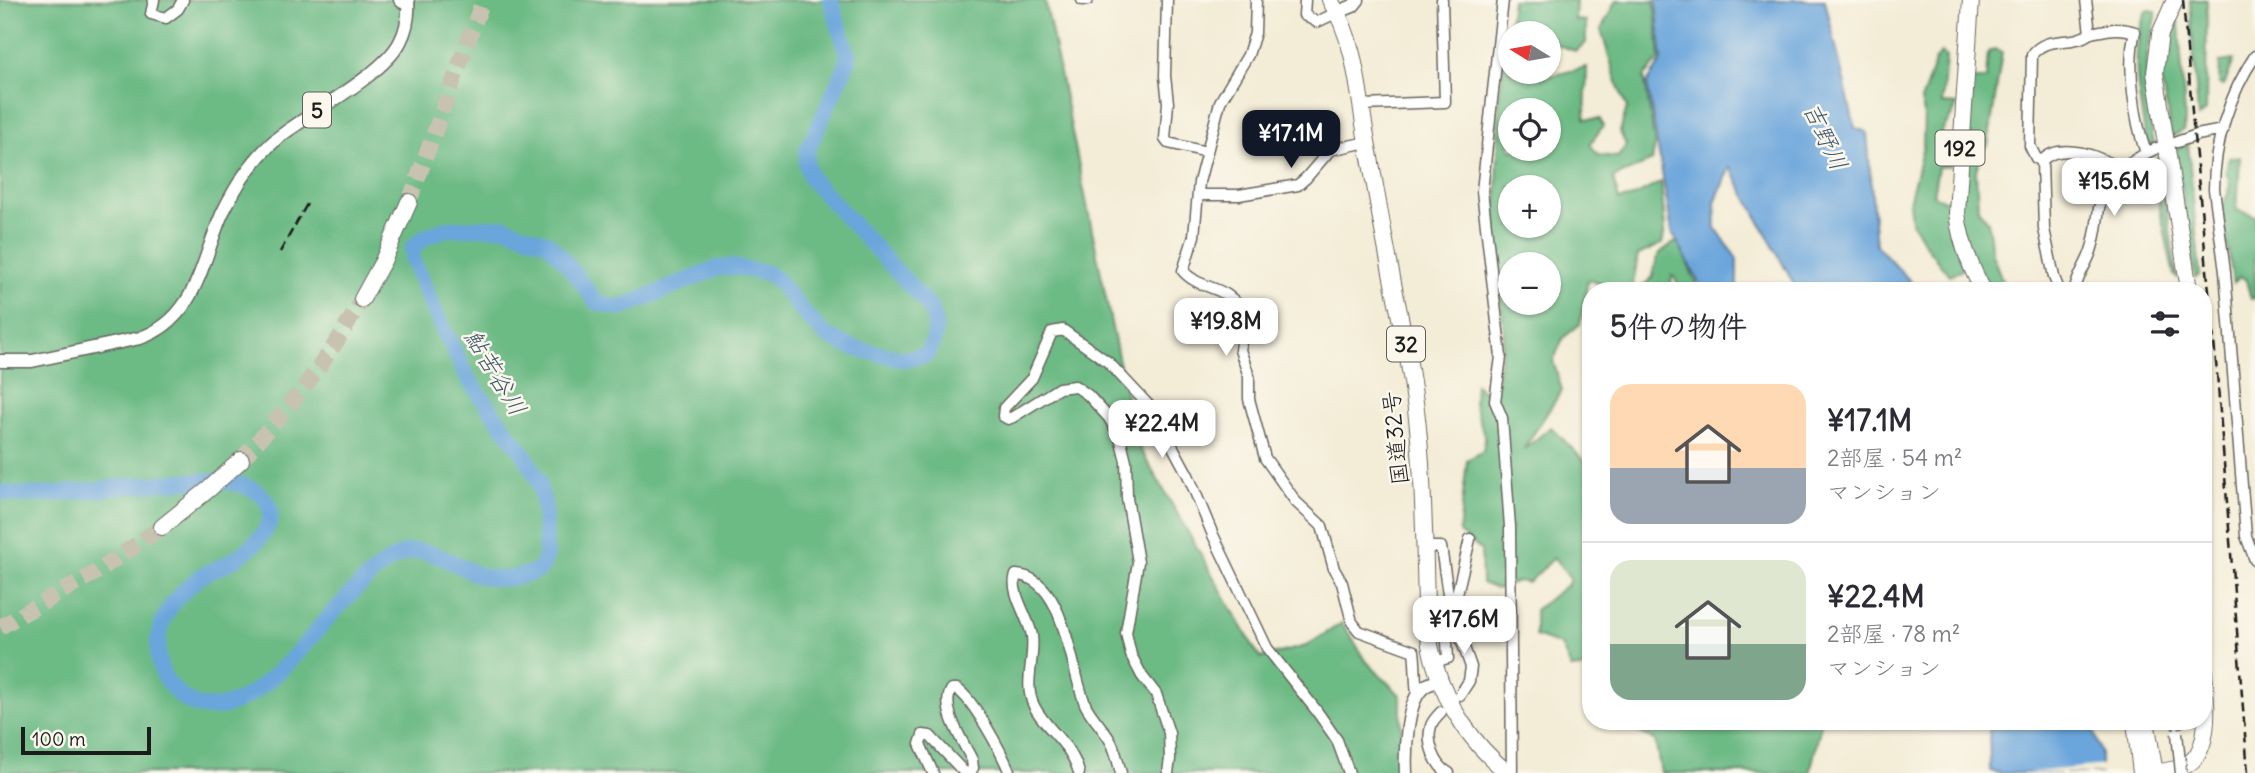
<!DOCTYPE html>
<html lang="ja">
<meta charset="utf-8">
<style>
body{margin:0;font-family:Delius,"Klee One",sans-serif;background:#f7f7f7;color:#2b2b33;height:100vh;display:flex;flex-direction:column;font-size:26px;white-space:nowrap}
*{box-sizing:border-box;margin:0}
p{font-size:23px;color:#7c7c81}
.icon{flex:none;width:38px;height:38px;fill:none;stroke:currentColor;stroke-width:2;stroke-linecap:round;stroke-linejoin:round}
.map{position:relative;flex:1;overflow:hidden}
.side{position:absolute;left:1582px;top:282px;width:630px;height:448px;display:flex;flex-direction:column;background:#fff;border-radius:28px;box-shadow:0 2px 5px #0004}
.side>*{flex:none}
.needle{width:46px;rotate:281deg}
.tools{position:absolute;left:1498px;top:21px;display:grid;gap:14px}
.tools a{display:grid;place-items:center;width:63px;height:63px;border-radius:50%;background:#fff;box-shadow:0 2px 5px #0004;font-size:35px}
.scale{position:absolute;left:21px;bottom:18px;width:130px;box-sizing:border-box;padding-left:7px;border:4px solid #1c1c1c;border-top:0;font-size:19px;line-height:24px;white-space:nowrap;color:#1c1c1c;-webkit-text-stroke:5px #fbf7ec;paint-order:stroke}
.price{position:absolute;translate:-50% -60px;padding:0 16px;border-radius:14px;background:#fff;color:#222;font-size:23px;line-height:46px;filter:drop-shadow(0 2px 4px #0008)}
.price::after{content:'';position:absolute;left:50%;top:42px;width:21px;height:16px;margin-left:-10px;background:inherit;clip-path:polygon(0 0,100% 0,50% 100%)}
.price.on{background:#111827;color:#fff}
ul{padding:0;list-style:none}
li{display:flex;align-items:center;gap:21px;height:175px;padding:0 28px}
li+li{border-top:2px solid #e1e1e2}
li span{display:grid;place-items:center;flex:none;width:196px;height:140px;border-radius:21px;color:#555}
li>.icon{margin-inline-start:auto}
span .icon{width:84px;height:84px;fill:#fffc;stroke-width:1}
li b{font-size:30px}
h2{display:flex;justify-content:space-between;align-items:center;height:84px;padding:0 28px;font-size:30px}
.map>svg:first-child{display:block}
.forest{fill:#6cba84;stroke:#446b50;stroke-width:2;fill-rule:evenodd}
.water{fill:#6ba5db;stroke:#44607c;stroke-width:2}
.pier{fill:#f3ecd6}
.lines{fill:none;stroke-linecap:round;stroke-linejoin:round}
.river{stroke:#6ba5db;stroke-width:16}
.highway-tunnel{stroke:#c8c2b1;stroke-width:16;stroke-dasharray:16 8;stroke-linecap:butt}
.minor-casing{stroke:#67655d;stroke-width:13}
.major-casing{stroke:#67655d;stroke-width:15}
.highway-casing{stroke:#67655d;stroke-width:18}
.minor{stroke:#fff;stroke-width:10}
.major{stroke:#fff;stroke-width:12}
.highway{stroke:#fff;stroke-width:16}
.rail{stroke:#1c1c1c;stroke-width:2.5;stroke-dasharray:10 5;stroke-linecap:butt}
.minor-bridge-casing{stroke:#67655d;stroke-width:13;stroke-linecap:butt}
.minor-bridge{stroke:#fff;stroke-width:10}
.labels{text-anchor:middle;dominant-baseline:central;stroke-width:5;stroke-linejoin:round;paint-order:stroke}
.shield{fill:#fbf7ec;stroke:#5f5e5a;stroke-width:2}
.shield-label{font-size:21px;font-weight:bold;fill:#1c1c1c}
.street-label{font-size:23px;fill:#1c1c1c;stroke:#fbf7ec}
.water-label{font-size:24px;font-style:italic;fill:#405a72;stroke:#fbf7ec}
</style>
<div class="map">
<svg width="2255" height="773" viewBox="0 0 2255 773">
<rect width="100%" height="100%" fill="#fbf7ec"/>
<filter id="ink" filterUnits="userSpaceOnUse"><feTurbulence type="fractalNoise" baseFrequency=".0143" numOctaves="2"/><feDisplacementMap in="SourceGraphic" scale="14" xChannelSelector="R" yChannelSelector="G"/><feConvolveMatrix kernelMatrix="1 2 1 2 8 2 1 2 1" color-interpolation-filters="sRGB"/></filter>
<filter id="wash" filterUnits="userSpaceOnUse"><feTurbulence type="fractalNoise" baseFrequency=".00686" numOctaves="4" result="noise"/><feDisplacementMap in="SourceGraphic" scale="28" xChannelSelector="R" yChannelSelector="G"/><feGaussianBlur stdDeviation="1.57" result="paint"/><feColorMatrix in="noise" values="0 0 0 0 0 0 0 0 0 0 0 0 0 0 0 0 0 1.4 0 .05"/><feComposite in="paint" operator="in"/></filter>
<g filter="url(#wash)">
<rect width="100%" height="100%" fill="#f3ecd6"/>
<!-- forest -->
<path class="forest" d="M0 0H1045L1135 440 1260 658 1306 646 1342 623 1367 662 1401 696V773H0Z
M1512 0H1576L1575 20 1586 21V43L1575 51 1549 42V33H1510V72H1540L1542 78 1587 67 1585 119H1600L1603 126 1590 144 1598 155 1618 157 1626 145 1620 132 1627 107 1618 86 1601 30 1616 0 1654 1 1660 59 1644 77 1655 145 1652 161 1613 178 1619 200 1633 197 1661 182 1665 229 1662 244 1638 255 1632 290H1622L1588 280 1580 324 1563 338 1553 361 1562 390 1523 450 1551 427 1591 468V669L1571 668 1561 645 1535 636V610L1568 584 1570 578 1554 558 1528 583 1518 581 1497 589 1482 583 1481 550 1459 533 1467 460 1483 451 1485 438 1474 403 1475 384 1495 400 1504 332 1496 250 1499 97ZM1510 110H1549V149H1510ZM1510 187H1549V226H1510ZM1510 264H1549V303H1510Z
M2190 0H2207L2206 111 2198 117Z
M2151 10 2156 12C2157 25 2150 37 2148 50 2144 82 2147 112 2154 143L2147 146C2140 101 2128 55 2146 11Z
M2175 15 2179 25 2185 118 2184 130 2172 137 2161 80 2169 29Z
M1995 49 2002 52 1988 145 1981 152 1976 171 1978 209 1988 221 1992 254 2006 290H1988L1970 252 1958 254 1963 269 1950 276 1928 249 1911 221 1909 202 1923 147 1924 113 1921 101 1935 61 1941 53 1946 57 1942 104 1957 105C1950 124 1938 125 1941 151L1951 152 1950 166 1938 167 1933 195 1947 201 1963 175 1970 79H1986L1988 52Z
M2234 60 2224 86 2219 84 2220 62Z
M2188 144 2200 275 2195 278 2175 149Z
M2240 157 2237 210 2255 216V298L2251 299 2246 280 2241 277 2233 283 2222 205C2229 195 2233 183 2226 173L2229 158Z
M2159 158 2177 278 2174 276 2150 161Z
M1678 241 1699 290H1679L1675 278 1672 276 1671 290H1638L1653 277C1656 254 1658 252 1678 241Z
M1634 721H1819L1821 724 1810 773H1661L1655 740 1636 731Z"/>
<!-- water -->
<path class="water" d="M1656 0H1825L1855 128 1867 132 1876 245 1917 288 1915 290H1797L1730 167 1715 202 1716 228 1737 259V290H1703L1672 232 1647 83 1662 60Z
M1989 721H2090L2101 753V773H1999L1990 771Z"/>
<!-- pier -->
<path class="pier" d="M2105 765V773H2024Z"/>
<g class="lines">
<!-- river -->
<path class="river" d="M0 492C60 506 219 459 260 494 288 518 254 547 233 560 223 567 210 570 200 577 177 594 158 617 158 646 157 656 160 672 167 681 225 761 304 640 343 602 359 585 379 565 400 555 426 542 456 566 479 575 499 582 522 578 541 569L546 556 544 504 538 480 526 457 468 379 436 314 412 259 413 247 425 237 446 229 505 227 548 243 564 260 597 303 621 308 718 268 734 267 767 273 778 281 803 312 825 335 853 348 903 359 926 355C937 339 938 323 929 306L811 179 806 163 807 151 849 59 831 0"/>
</g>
</g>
<g filter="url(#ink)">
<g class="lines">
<!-- highway-tunnel -->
<path class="highway-tunnel" d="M409 202 483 0
M241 460C289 407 328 362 362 299
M0 627 95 573 162 527"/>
<defs>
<path id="minor" d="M154 0 151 14 166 18 178 9 183 0
M399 0 402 3H409
M1082 0H1088
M1167 0 1165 76 1168 103 1165 139 1168 143 1207 152
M1256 0 1255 33 1248 55 1220 102 1199 182 1194 236 1183 271C1195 285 1213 286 1227 295 1236 301 1244 312 1249 321L1242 335 1240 350 1249 376V399L1265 458 1296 502 1322 526 1334 569 1342 583 1352 622 1359 631 1414 651C1416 666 1415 680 1417 694
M1305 0 1304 15 1317 22 1338 12
M1503 0 1482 191 1501 357 1495 401 1502 418 1510 527 1512 773
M2090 33C2106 30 2119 26 2135 32 2126 64 2135 122 2146 153
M2255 56C2230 93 2214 143 2214 189L2225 272 2246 536 2255 560
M1362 105 1445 102 1442 0
M2177 142 2197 135 2223 130
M2042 161 2036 158 2030 146 2032 55C2046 34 2073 47 2090 33L2086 0
M1199 195H1239L1298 185 1306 178 1330 150 1367 142
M2059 290 2054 277 2044 229 2042 161C2059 141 2103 156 2119 170
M2075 290C2077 276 2087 264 2091 251 2096 237 2097 222 2099 208 2105 178 2130 160 2157 148
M1424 547H1441L1450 608 1471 667 1469 681 1460 695
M1452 615 1470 539
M1434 662 1448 658 1445 610 1449 608
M1441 712C1437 716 1432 721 1431 726 1426 742 1435 766 1449 773
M2176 723 2181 721
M933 773 920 744 923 735 930 736 964 772 969 773
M970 773 973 768 972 760C963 741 939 707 952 689H957C974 700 1002 753 1010 773
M1079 773C1072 744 1046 730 1034 706 1023 684 1035 660 1032 636 1029 618 1009 591 1016 575 1066 577 1070 671 1086 706 1093 719 1104 729 1111 742 1116 751 1118 763 1121 773
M1168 773 1170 759 1169 733 1156 694 1142 676 1131 655 1126 633 1138 562 1127 498 1126 461 1120 437 1109 418 1088 395 1075 386 1059 388 1013 417 1008 419 1003 416 1004 408 1032 378 1052 332 1063 330 1108 362 1153 410 1188 475 1213 535 1267 648 1316 710 1337 740 1349 773"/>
<path id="major" d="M1338 12 1353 6 1358 0
M0 361H32L140 338C196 319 201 263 222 214 236 185 253 158 279 137 311 112 383 75 400 42 407 29 409 14 408 0
M1406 773C1405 751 1406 701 1424 687 1429 683 1435 682 1440 681"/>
<path id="highway" d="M1330 0C1358 45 1358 97 1368 147 1377 196 1385 244 1395 293 1405 341 1415 389 1419 439 1423 481 1424 523 1425 566 1426 598 1425 634 1435 665 1447 707 1474 746 1508 773
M1971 0 1957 213C1960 241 1970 266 1983 290
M2175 0 2160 34 2155 73 2189 290
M362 299 383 261 409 202
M162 527 209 489 241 460
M2135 721 2141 773
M2146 721 2155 773
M2152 773C2166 771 2183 770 2193 760 2213 739 2205 690 2203 664"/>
</defs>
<!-- minor casing -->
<use href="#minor" class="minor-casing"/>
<!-- major casing -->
<use href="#major" class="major-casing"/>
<!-- highway casing -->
<use href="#highway" class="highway-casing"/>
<!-- minor -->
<use href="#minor" class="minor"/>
<!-- major -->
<use href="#major" class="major"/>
<!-- highway -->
<use href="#highway" class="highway"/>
<!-- rail -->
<path class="rail" d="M2183 0 2194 136 2217 373 2248 773
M280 252 307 204"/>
<defs>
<path id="minor-bridge" d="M2177 733 2181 773"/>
</defs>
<!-- minor-bridge casing -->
<use href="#minor-bridge" class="minor-bridge-casing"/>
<!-- minor-bridge -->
<use href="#minor-bridge" class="minor-bridge"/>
</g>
</g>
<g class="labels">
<!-- shield labels -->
<g class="shield">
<rect x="303" y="92.5" width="28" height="35" rx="5"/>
<rect x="1935.5" y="130.5" width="49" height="35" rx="5"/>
<rect x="1387" y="326.5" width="38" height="35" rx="5"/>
</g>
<g class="shield-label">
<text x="317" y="110">5</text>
<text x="1960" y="148">192</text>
<text x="1406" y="344">32</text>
</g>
<!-- street labels -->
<g class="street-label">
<text transform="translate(1395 438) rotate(-96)">国道32号</text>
</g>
<!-- water labels -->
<g class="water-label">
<text transform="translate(1826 136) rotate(65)">吉野川</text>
<text transform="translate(496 372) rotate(59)">鮎苦谷川</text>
</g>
</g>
</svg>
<div class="tools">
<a><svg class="needle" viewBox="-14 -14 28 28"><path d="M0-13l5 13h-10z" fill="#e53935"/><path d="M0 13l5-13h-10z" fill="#7c7c81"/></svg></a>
<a><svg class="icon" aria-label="locate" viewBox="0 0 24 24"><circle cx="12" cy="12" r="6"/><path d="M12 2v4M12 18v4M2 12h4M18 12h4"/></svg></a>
<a>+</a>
<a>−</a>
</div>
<div class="scale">100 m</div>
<b class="price on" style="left:1291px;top:170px">¥17.1M</b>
<b class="price" style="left:2114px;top:218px">¥15.6M</b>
<b class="price" style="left:1226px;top:358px">¥19.8M</b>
<b class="price" style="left:1162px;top:460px">¥22.4M</b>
<b class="price" style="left:1464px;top:656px">¥17.6M</b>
<section class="side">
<h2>5件の物件<svg class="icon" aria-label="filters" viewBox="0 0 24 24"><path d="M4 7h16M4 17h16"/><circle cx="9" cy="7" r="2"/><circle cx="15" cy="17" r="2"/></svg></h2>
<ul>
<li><span style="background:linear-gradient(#ffd9b3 60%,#9aa5b1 0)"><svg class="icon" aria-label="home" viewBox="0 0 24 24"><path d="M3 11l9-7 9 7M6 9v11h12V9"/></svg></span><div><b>¥17.1M</b><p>2部屋 · 54 m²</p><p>マンション</p></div></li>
<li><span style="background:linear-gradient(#dfe7d0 60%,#7fa58c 0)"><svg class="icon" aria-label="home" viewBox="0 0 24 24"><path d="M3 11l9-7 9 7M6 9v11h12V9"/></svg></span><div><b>¥22.4M</b><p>2部屋 · 78 m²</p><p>マンション</p></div></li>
</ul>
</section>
</div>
